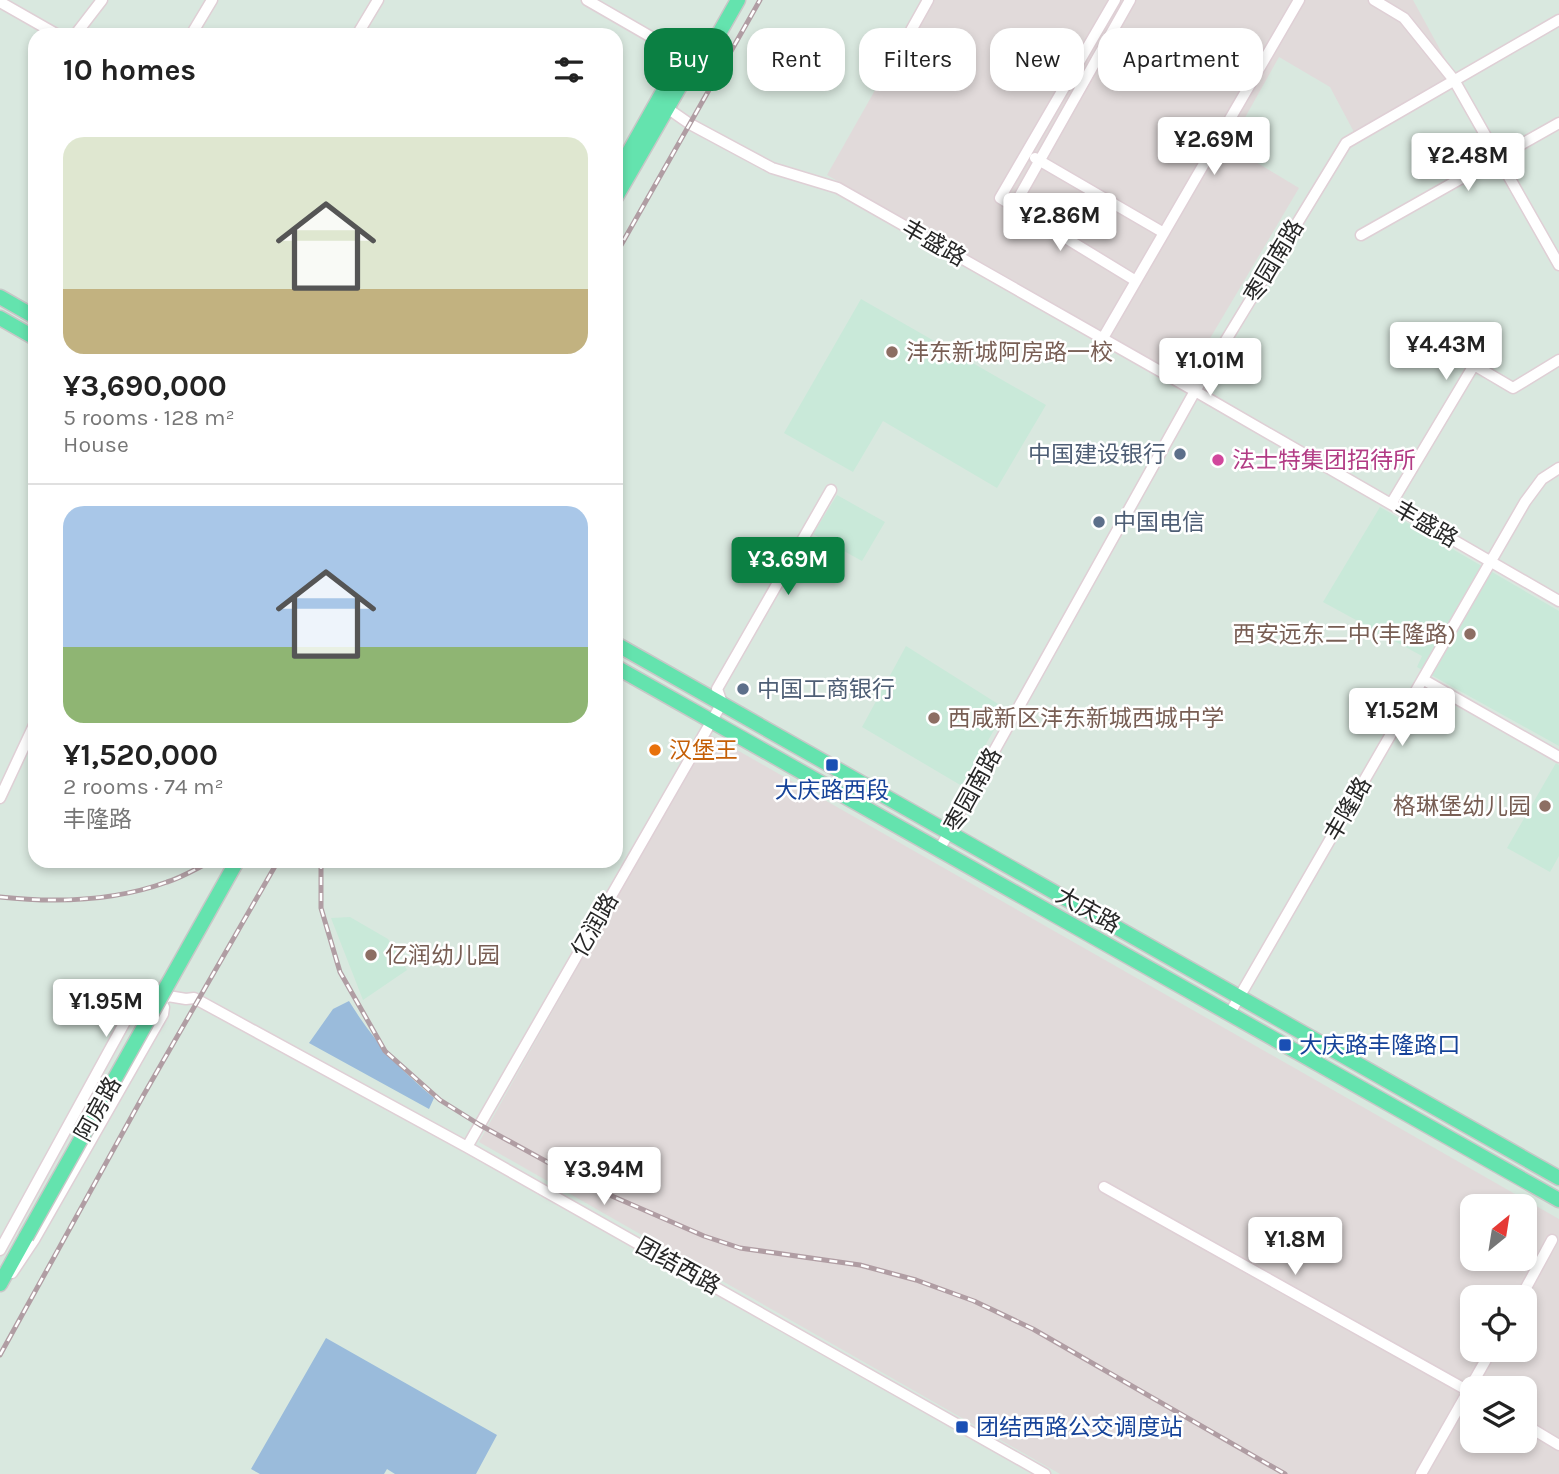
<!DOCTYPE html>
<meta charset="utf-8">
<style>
body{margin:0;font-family:Karla,"Noto Sans SC",sans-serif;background:#f6f6f6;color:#222;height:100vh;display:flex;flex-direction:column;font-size:26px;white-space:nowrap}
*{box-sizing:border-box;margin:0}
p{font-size:23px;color:#767676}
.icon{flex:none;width:38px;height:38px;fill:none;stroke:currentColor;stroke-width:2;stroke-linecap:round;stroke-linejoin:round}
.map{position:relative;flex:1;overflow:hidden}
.drawer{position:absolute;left:28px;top:28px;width:595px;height:840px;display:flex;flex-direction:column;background:#fff;border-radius:21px;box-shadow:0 4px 10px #0003}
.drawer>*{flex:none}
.guide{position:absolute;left:644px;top:28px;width:665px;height:63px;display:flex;gap:14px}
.needle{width:46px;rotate:30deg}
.fabs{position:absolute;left:1460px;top:1194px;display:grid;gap:14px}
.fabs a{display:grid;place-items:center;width:77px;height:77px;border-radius:14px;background:#fff;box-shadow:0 4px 10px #0003;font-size:35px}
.price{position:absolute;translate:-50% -60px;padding:0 16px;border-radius:7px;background:#fff;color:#222;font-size:23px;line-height:46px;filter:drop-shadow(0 2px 4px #0008)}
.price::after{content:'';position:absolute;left:50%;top:42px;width:21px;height:16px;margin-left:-10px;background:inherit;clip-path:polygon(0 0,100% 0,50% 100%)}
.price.current{background:#0b8043;color:#fff}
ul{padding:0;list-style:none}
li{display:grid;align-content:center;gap:14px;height:371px;padding:0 35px}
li+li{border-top:2px solid #e0e0e0}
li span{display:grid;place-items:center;height:217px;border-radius:21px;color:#555}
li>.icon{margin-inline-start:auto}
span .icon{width:126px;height:126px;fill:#fffc;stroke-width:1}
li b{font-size:30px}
h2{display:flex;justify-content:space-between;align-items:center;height:84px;padding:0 35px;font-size:30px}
.tag{padding:0 24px;border-radius:21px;background:#fff;box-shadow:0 4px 10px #0003;font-size:24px;line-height:63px}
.tag.current{background:#0b8043;color:#fff}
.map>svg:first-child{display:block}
.industrial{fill:#e1dada;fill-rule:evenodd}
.education{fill:#c9e9d9}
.green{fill:#9abbdb}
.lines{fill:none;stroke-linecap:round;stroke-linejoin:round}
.minor-casing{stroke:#dfcfd5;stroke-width:13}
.major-casing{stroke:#c7c7c7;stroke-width:17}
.minor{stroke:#fff;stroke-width:10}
.major{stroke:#64e3ae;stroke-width:14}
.rail-casing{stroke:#b09da3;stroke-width:5}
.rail{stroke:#fff;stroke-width:2.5;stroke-dasharray:8;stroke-linecap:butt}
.major-bridge-casing{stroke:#c7c7c7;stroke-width:17;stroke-linecap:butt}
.major-bridge{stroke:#64e3ae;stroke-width:14}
.education-dot{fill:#8d6e63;stroke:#fff;stroke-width:2.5}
.service-dot{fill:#5c6f8a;stroke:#fff;stroke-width:2.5}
.hotel-dot{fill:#d1479c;stroke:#fff;stroke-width:2.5}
.food-dot{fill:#e8710a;stroke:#fff;stroke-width:2.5}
.transit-dot{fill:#1a4fb4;stroke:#fff;stroke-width:2.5}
.labels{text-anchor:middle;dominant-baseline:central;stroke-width:5;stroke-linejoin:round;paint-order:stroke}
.street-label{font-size:23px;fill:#272727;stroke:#fff}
.education-label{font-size:23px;fill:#785e54;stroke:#fff;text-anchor:start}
.service-label{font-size:23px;fill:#4e5e75;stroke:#fff;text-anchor:start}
.hotel-label{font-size:23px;fill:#b23c85;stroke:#fff;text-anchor:start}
.food-label{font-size:23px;fill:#c56008;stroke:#fff;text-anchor:start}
.transit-label{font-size:23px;fill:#164399;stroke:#fff;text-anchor:start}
</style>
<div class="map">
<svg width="1559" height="1474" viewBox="0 0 1559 1474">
<rect width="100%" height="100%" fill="#d9e8df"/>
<!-- industrial -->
<path class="industrial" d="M926 0H1413L1454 75 1355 134 1330 87 1279 57 1229 146 1299 188 1186 379 827 175Z
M709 734 1559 1219V1474H1060L479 1142ZM1472 1206H1524V1258H1472ZM1472 1297H1524V1349H1472ZM1472 1388H1524V1440H1472Z"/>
<!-- education -->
<path class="education" d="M861 299 1046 405 997 488 883 421 853 472 784 433Z
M837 495 885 522 862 561 813 534Z
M1380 507 1559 611V746L1417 667 1422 656 1323 602Z
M906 646 1006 709 962 786 862 727Z
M1556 763 1559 765V856L1550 872 1507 848Z
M350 917 388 939 407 970 363 1000 331 918Z"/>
<!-- green -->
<path class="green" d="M349 1001C372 1039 400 1070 434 1098L429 1109 309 1043 333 1009Z
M326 1338 497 1435 476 1474H395L387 1469 384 1474H260L251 1469Z"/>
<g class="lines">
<defs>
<path id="minor" d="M587 0 698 64
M1115 0 1000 198 1136 281
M1374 0 1404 18 1454 80 1559 265
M0 2 58 35
M75 35 102 0
M191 35 212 0
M357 35 378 0
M899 52 928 0
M667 108 690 124 772 168 838 188 1195 391 1559 601
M1035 158 1164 233
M1014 206 1130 0
M1361 235 1559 123
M1103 338 1299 0
M1391 504 1474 365 1513 388 1559 360
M1424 680 1559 757
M0 798 35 723
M939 850 1195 391 1346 143 1559 20
M160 1002 168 996 186 999 194 998 467 1147 1045 1474
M1230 1013 1525 502 1542 479 1559 468
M467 1147 722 703 717 689 831 490
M1104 1187 1472 1393
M0 1250 138 998 146 994 156 997 164 1007 163 1014 34 1240 12 1273
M1521 1297 1552 1240
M1524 1424 1559 1445
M1421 1474 1492 1349"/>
<path id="major" d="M616 175 670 79 695 59
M616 197 680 86 701 65 738 0
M0 297 35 317
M0 318 35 338
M616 644 1559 1178
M616 667 1559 1200
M0 1284 26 1237"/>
</defs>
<!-- minor casing -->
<use href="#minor" class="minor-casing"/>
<!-- major casing -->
<use href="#major" class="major-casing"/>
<!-- minor -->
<use href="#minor" class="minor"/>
<!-- major -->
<use href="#major" class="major"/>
<defs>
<path id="rail" d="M616 254 760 0
M321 861V908L340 972 385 1051 440 1100 480 1125 598 1190 704 1236 740 1248 860 1265 916 1280 974 1301 1033 1329 1285 1474
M0 897C55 903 115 901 167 882 183 877 197 868 212 861
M0 1355 143 1096 278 861"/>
</defs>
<!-- rail casing -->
<use href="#rail" class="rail-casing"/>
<!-- rail -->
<use href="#rail" class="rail"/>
<defs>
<path id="major-bridge" d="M26 1237 237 861"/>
</defs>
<!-- major-bridge casing -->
<use href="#major-bridge" class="major-bridge-casing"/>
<!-- major-bridge -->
<use href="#major-bridge" class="major-bridge"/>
</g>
<!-- markers -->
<g class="education-dot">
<circle cx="892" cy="352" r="7"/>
<circle cx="1470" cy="634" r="7"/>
<circle cx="934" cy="718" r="7"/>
<circle cx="1545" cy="806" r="7"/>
<circle cx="371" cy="955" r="7"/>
</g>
<g class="service-dot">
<circle cx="1180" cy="454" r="7"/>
<circle cx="1099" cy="522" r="7"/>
<circle cx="743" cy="689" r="7"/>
</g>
<circle class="hotel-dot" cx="1218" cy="460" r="7"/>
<circle class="food-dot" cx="655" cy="750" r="7"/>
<g class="transit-dot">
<rect x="825" y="758" width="14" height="14" rx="3.5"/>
<rect x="1278" y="1038" width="14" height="14" rx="3.5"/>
<rect x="955" y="1420" width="14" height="14" rx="3.5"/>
</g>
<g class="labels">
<!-- street labels -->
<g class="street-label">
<text transform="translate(934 243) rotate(30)">丰盛路</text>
<text transform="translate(1274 261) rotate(-59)">枣园南路</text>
<text transform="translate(1426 524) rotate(30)">丰盛路</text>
<text transform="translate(973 790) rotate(-61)">枣园南路</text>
<text transform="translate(1348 809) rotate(-60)">丰隆路</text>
<text transform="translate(1088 910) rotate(29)">大庆路</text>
<text transform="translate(595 925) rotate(-60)">亿润路</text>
<text transform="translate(98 1109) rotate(-61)">阿房路</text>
<text transform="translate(678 1266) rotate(29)">团结西路</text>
</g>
<!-- education labels -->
<g class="education-label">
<text x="906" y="352">沣东新城阿房路一校</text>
<text x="1456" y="634" text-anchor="end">西安远东二中(丰隆路)</text>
<text x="948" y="718">西咸新区沣东新城西城中学</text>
<text x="1531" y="806" text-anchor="end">格琳堡幼儿园</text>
<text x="385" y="955">亿润幼儿园</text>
</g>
<!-- service labels -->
<g class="service-label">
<text x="1166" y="454" text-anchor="end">中国建设银行</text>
<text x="1113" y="522">中国电信</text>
<text x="757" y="689">中国工商银行</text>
</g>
<!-- hotel labels -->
<g class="hotel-label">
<text x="1232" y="460">法士特集团招待所</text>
</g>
<!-- food labels -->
<g class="food-label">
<text x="669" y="750">汉堡王</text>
</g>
<!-- transit labels -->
<g class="transit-label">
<text x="832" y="790" text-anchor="middle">大庆路西段</text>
<text x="1299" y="1045">大庆路丰隆路口</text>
<text x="976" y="1427">团结西路公交调度站</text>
</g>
</g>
</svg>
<div class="fabs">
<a><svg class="needle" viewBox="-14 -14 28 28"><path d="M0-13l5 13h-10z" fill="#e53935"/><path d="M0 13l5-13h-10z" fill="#767676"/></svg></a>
<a><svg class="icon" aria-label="locate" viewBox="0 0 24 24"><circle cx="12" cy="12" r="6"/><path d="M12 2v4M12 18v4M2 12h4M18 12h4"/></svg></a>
<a><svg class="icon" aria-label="layers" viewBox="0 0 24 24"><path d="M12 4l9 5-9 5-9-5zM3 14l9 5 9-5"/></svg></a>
</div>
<b class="price" style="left:1214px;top:177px">¥2.69M</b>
<b class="price" style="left:1468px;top:193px">¥2.48M</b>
<b class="price" style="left:1060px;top:253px">¥2.86M</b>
<b class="price" style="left:1446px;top:382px">¥4.43M</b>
<b class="price" style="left:1210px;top:398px">¥1.01M</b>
<b class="price current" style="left:788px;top:597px">¥3.69M</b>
<b class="price" style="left:1402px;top:748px">¥1.52M</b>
<b class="price" style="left:106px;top:1039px">¥1.95M</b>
<b class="price" style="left:604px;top:1207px">¥3.94M</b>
<b class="price" style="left:1295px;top:1277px">¥1.8M</b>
<div class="guide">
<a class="tag current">Buy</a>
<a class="tag">Rent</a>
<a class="tag">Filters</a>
<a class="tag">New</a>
<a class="tag">Apartment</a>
</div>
<section class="drawer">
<h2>10 homes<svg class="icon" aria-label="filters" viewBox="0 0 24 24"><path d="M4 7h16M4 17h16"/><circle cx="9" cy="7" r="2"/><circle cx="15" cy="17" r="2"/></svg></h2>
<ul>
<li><span style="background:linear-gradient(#dfe7d0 70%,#c2b280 0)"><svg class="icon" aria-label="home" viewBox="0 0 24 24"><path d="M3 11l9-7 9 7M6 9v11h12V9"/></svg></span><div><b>¥3,690,000</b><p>5 rooms · 128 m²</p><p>House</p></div></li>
<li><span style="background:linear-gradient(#a9c7e8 65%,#8fb573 0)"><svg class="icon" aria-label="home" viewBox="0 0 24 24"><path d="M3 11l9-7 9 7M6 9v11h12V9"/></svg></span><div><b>¥1,520,000</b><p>2 rooms · 74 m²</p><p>丰隆路</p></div></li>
</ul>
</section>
</div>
